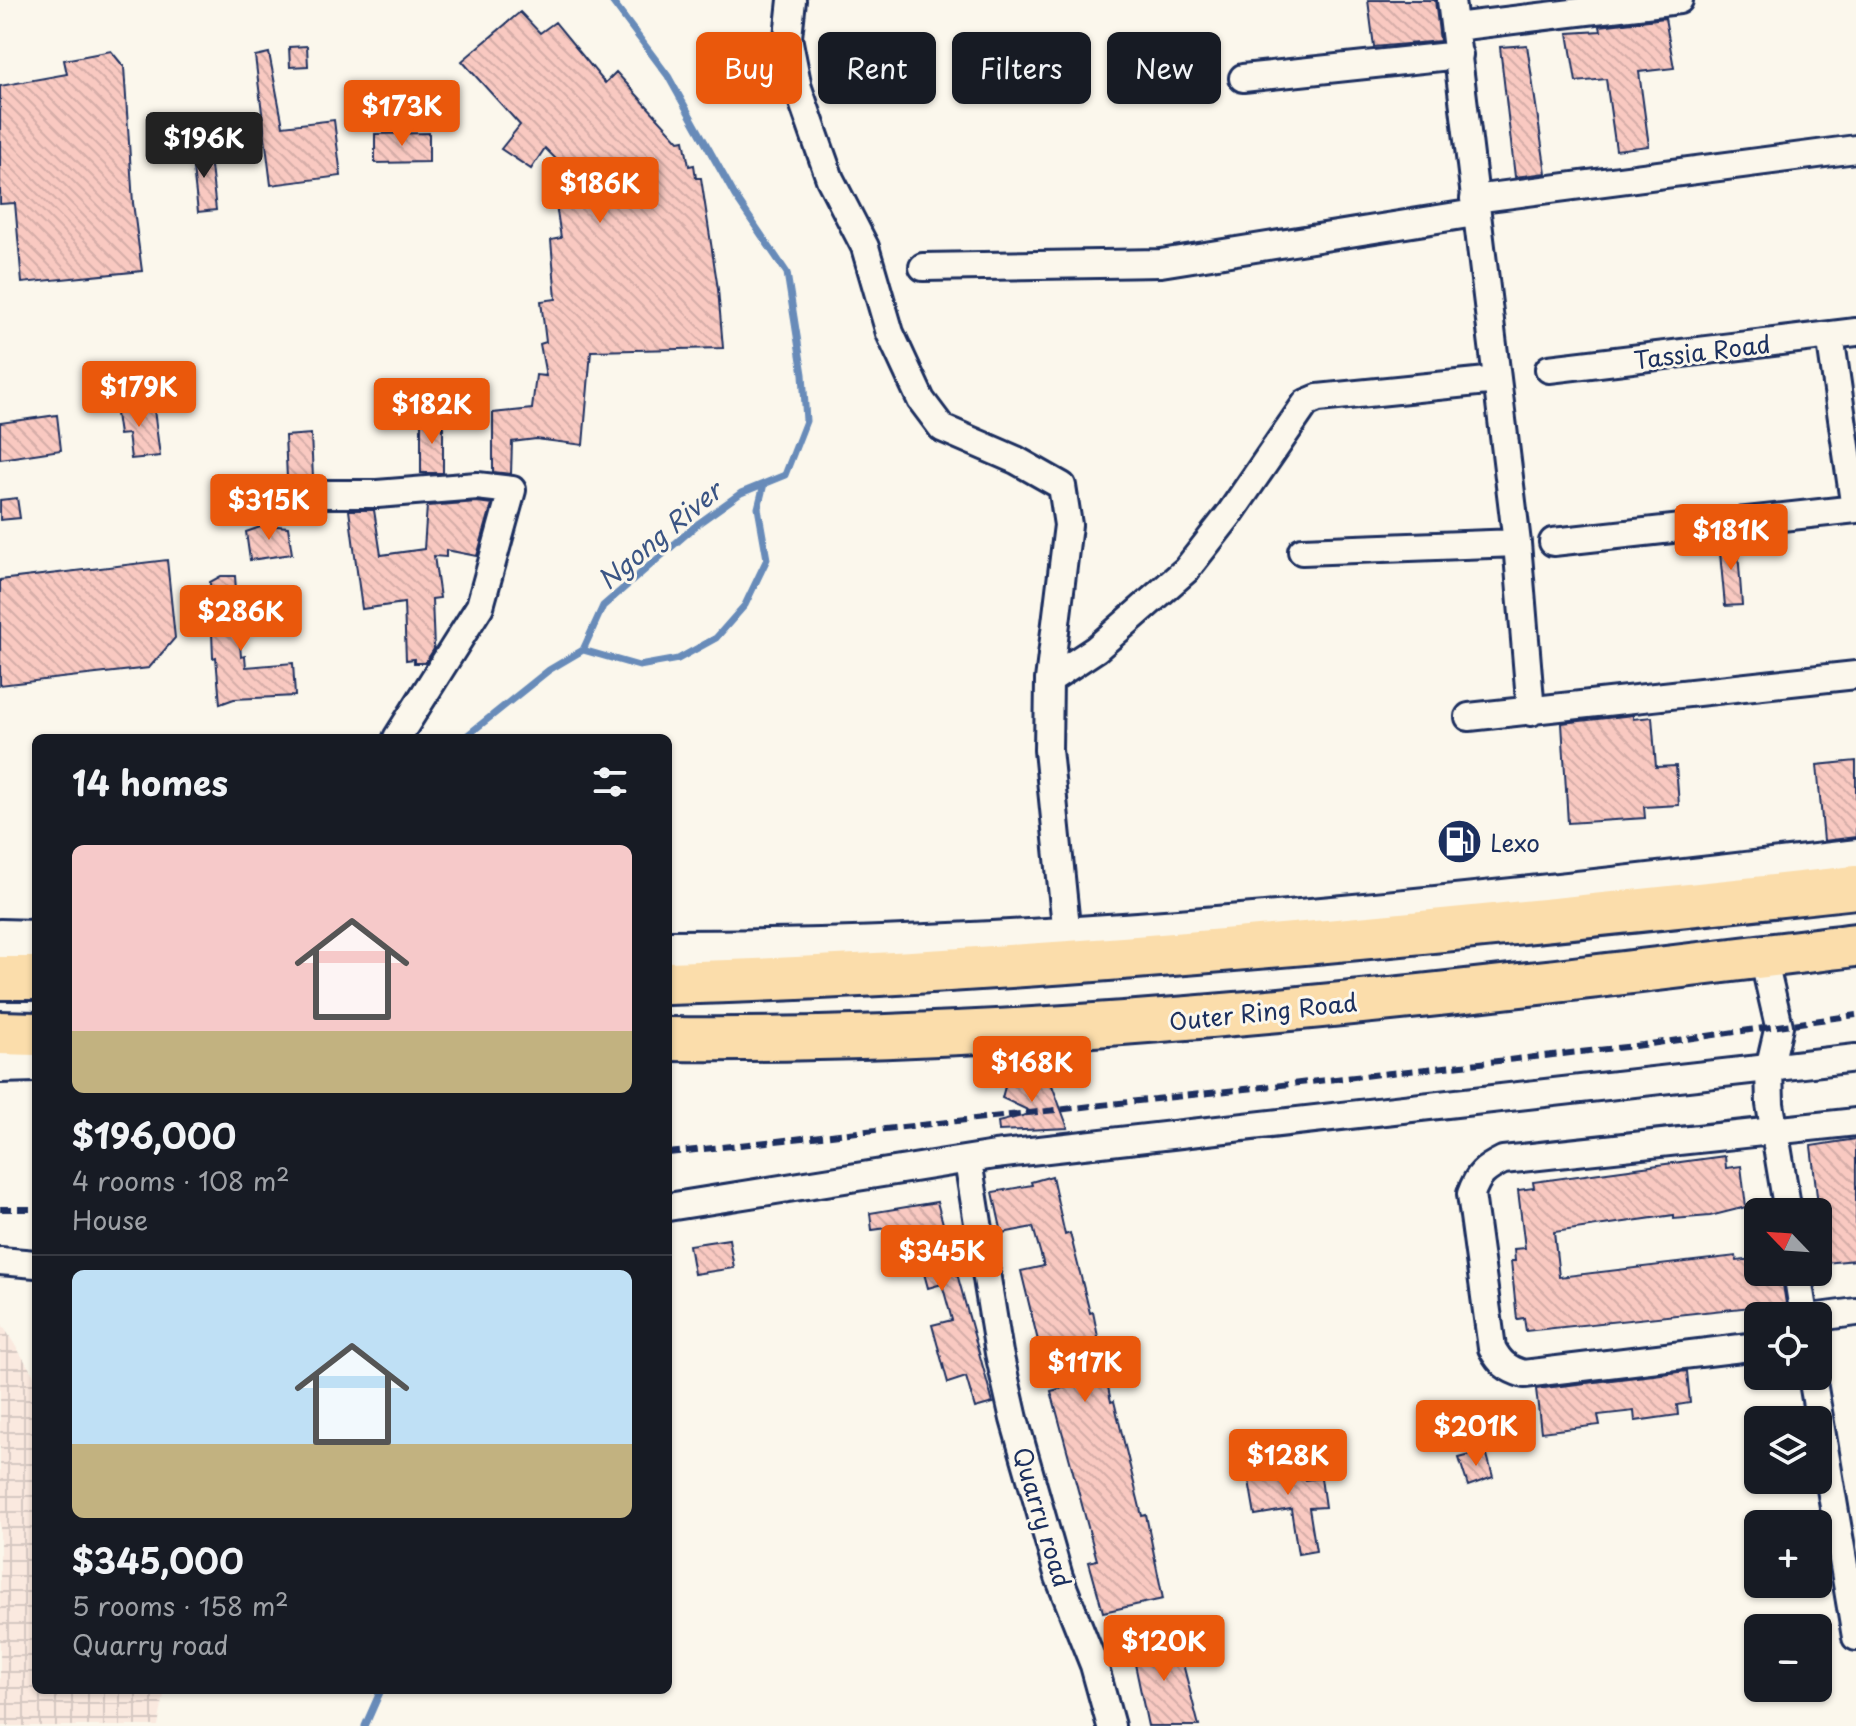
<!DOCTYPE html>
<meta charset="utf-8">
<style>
body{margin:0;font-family:"Playpen Sans",sans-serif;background:#20242c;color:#f1f3f6;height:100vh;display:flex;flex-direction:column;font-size:30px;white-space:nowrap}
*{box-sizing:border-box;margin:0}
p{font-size:26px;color:#9ea1a6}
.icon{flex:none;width:44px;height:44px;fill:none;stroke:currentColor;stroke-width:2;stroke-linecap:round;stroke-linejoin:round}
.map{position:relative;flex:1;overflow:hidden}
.panel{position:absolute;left:32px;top:734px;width:640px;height:960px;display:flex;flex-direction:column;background:#171b24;border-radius:12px;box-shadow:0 2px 6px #0004}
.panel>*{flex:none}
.top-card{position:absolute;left:696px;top:32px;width:760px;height:72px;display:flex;gap:16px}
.needle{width:52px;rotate:295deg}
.fabs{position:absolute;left:1744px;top:1198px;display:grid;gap:16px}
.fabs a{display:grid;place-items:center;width:88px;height:88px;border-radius:12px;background:#171b24;box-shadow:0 2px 6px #0004;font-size:40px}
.price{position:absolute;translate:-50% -68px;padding:0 18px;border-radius:8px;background:#ea580c;color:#fff;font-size:26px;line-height:52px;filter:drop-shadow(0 2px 4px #0008)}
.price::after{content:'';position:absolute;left:50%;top:48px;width:24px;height:18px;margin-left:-12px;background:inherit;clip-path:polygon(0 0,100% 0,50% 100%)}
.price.selected{background:#222;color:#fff}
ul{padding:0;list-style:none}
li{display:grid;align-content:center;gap:16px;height:424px;padding:0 40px}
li+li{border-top:2px solid #363941}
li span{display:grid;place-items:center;height:248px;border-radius:12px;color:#555}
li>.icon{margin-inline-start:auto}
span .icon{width:144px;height:144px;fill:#fffc;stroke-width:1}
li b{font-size:34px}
h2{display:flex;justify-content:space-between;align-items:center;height:96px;padding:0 40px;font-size:34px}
.tag{padding:0 28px;border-radius:12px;background:#171b24;box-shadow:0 2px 6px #0004;font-size:28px;line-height:72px}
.tag.selected{background:#ea580c;color:#fff}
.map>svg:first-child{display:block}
.industrial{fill:url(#industrial-grid)}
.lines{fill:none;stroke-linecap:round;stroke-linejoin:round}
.stream{stroke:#678bb9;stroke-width:7}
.building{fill:url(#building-back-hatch);stroke:#1b2f5e;stroke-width:2}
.street-casing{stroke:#1b2f5e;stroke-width:32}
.secondary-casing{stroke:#1b2f5e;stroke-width:44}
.primary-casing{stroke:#1b2f5e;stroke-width:48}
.street{stroke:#fbf7ec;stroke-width:26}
.secondary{stroke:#fbf7ec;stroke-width:38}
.primary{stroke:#fbddab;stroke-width:42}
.rail{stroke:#1b2f5e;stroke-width:6;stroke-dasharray:12 6;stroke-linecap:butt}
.labels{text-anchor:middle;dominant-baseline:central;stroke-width:6;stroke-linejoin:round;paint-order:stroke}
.street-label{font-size:24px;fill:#1b2f5e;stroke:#fbf7ec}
.poi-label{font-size:24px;fill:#1b2f5e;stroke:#fbf7ec;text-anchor:start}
.water-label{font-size:26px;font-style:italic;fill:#3b5584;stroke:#fbf7ec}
</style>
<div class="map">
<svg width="1856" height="1726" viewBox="0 0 1856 1726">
<defs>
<pattern id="industrial-grid" width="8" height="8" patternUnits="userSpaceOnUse" patternTransform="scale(2)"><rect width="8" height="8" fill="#fae9df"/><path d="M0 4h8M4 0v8" fill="none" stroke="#d6c8c2"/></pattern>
<pattern id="building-back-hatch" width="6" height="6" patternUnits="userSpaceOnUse" patternTransform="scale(2)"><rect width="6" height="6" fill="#f9c9c1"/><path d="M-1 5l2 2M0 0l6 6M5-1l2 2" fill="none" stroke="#d5ada8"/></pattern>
</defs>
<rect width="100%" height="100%" fill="#fbf7ec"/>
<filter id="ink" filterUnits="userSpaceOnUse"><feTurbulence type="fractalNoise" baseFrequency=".0125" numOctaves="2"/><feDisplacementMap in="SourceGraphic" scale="16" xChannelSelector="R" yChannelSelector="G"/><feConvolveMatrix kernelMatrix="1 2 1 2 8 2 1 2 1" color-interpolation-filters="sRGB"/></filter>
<g filter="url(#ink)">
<!-- industrial -->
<path class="industrial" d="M0 1321 36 1379V1690H165L158 1726H0Z"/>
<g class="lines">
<!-- stream -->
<path class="stream" d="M583 650 639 666 678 659 716 638 745 605 767 559 758 508 764 484
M464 738 549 670 583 650 603 606 699 523 741 493 785 475 806 421 803 374 787 273 735 196 668 76 611 0
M365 1726 381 1690"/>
</g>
<!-- building -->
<path class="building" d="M1368 0H1435L1440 41 1374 47Z
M520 12 540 33 555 22 605 83 616 72 679 141 684 140 689 166 694 165 696 178H701L718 289 723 348 591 351 583 445 536 439 512 442 511 474 493 472V413L532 409 536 375 546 376 540 344 546 342 541 301 556 299 551 240 561 238 554 191 583 186 545 148 531 169 501 149 520 125 462 61Z
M1665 18 1674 68 1639 72 1649 146 1616 150 1606 79 1576 82 1568 33 1601 31 1600 26Z
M1527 45 1546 173 1515 177 1500 47Z
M307 46 308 66 290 67 289 47Z
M111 51 124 67 133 203 142 271 22 283 15 203 0 204V86L67 74 64 60Z
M269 53 283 126 334 120 341 176 271 185 255 56Z
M429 133V162L375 163V134Z
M209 149 216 210 198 212 191 151Z
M153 402 160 456 131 459 128 434 119 435 115 407Z
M57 415 61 450 0 459V423Z
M421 420H443V473H421Z
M311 434 313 478H287L285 436Z
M17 498 20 518 0 520V500Z
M477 502 492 504 477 556 446 550V557L434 556 440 598 432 599 434 649 425 663H414V659L406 660 404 603 362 609 349 510H374L381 555 424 549 427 506Z
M266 525 288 527 292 554 250 560 246 532Z
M1737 538 1742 605 1725 606 1719 542Z
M167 560 175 638 149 668 0 685V580Z
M221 576H235L241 657 245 656 246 667 293 663 295 696 234 699 220 704 216 657 213 658 210 582Z
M1633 715V719L1652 717 1656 767 1676 766 1679 805 1644 807 1645 818 1568 823 1562 723Z
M1856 761V837L1824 841 1817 765Z
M1020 1064 1033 1085 1050 1080 1068 1128 999 1131 998 1122 1034 1113 1002 1098 1009 1071Z
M1856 1139V1260L1825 1263 1811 1146Z
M1725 1156 1726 1168 1741 1166 1746 1207 1710 1216 1674 1219V1215L1554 1232 1559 1277 1736 1256 1737 1261 1753 1259 1754 1272H1781L1788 1316H1771L1770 1305 1526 1331 1524 1318 1517 1319 1511 1261H1515L1514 1249 1525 1248 1518 1190 1534 1188 1533 1182Z
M1052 1176 1065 1235 1070 1233 1090 1313 1093 1312 1111 1402 1114 1401 1142 1516 1146 1515 1163 1599 1103 1612 1089 1562 1097 1560 1051 1391 1078 1384 1071 1342 1040 1349 1021 1271 1044 1266 1033 1227 1002 1233 993 1192 1032 1185 1031 1182Z
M937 1202 993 1403 975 1408 966 1377 948 1383 932 1325 952 1320 942 1284 928 1288 913 1233 897 1238 894 1227 872 1230 870 1213Z
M729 1239 734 1268 694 1274 689 1245Z
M1687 1371 1690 1403 1677 1405 1678 1415 1635 1421 1634 1411 1598 1415 1600 1425 1541 1432 1536 1389Z
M1486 1451 1493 1477 1468 1486 1459 1458Z
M1301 1460 1305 1480 1321 1478 1325 1507 1309 1508 1316 1551 1298 1554 1291 1509 1255 1515 1247 1469Z
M1175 1633 1199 1726H1148L1131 1645Z"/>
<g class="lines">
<defs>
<path id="street" d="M792 0 788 37 798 88 830 179 865 247 890 333 921 400 942 428 1016 460 1062 486 1068 525 1049 680
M1451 0 1517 543 1531 712
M1455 27 1679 0
M1243 78 1459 55
M1474 199 1856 149
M923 267 1161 263 1475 213
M1830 335 1855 509
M1549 369 1856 332
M275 494H377L477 486 512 490 480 606 397 738
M1553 542 1856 509
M1302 551 1517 543
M1469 717 1856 675
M1067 936 1048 750 1049 680 1096 649 1186 570 1229 515 1306 403 1318 398 1497 380
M1763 957 1779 1026 1769 1069 1770 1104 1788 1212
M968 1161 999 1353 1014 1419 1059 1577 1094 1665 1111 1726
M668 1207 995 1155 1856 1058
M0 1261 36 1264
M1797 1272 1804 1316
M1818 1317 1856 1312
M1758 1346 1524 1374C1507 1369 1500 1363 1492 1348L1471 1194C1478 1174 1485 1169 1503 1160L1856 1122
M1812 1376 1856 1637"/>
<path id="secondary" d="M0 939 36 940
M668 950C1065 950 1462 906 1856 859
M0 1063 36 1062"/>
<path id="primary" d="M0 978H36
M668 983C1065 971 1461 930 1856 887
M0 1033 36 1034
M668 1039C1066 1043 1462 993 1856 945"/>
</defs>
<!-- street casing -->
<use href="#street" class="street-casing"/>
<!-- secondary casing -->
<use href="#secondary" class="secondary-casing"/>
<!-- primary casing -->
<use href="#primary" class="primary-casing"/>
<!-- street -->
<use href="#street" class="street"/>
<!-- secondary -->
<use href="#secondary" class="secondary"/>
<!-- primary -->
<use href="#primary" class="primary"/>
<!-- rail -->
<path class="rail" d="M668 1153 1643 1045 1856 1015
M0 1209H36"/>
</g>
</g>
<!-- icons -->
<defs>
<symbol id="fuel-disc" viewBox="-11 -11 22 22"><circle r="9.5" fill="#1b2f5e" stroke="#fbf7ec"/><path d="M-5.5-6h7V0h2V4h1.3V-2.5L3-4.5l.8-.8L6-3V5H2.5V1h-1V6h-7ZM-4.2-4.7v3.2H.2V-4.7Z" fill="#fff"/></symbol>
</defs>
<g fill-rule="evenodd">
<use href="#fuel-disc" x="1434" y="816" width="51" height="51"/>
</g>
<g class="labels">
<!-- street labels -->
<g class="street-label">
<text transform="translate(1702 351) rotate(-7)">Tassia Road</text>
<text transform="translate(1263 1011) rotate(-6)">Outer Ring Road</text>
<text transform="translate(1043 1517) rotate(73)">Quarry road</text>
</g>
<!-- poi labels -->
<g class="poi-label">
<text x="1490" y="842">Lexo</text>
</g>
<!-- water labels -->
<g class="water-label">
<text transform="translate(659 535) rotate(-40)">Ngong River</text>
</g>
</g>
</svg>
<div class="fabs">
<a><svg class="needle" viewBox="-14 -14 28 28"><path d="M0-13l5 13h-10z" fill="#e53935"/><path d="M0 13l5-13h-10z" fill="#9ea1a6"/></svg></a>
<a><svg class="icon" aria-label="locate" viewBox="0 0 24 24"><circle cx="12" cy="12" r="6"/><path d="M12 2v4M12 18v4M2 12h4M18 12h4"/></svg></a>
<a><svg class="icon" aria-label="layers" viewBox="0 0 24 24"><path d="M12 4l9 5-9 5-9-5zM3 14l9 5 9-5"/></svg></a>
<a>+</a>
<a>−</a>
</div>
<b class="price" style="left:402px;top:148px">$173K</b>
<b class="price selected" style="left:204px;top:180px">$196K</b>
<b class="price" style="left:600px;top:225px">$186K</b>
<b class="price" style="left:139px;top:429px">$179K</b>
<b class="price" style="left:432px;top:446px">$182K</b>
<b class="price" style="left:269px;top:542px">$315K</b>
<b class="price" style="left:1731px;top:572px">$181K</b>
<b class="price" style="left:241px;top:653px">$286K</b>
<b class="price" style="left:1032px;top:1104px">$168K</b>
<b class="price" style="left:942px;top:1293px">$345K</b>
<b class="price" style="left:1085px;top:1404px">$117K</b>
<b class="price" style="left:1476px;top:1468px">$201K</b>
<b class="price" style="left:1288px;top:1497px">$128K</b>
<b class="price" style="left:1164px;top:1683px">$120K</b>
<div class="top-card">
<a class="tag selected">Buy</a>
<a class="tag">Rent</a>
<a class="tag">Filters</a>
<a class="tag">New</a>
</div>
<section class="panel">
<h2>14 homes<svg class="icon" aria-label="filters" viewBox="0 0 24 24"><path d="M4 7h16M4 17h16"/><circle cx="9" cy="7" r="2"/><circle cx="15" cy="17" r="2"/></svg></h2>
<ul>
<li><span style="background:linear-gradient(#f6c9c9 75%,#c2b280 0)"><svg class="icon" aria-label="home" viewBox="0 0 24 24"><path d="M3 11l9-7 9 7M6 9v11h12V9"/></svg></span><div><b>$196,000</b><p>4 rooms · 108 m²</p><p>House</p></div></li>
<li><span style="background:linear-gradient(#bfe0f5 70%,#c2b280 0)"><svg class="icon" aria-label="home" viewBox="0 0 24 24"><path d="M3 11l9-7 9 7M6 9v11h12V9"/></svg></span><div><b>$345,000</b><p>5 rooms · 158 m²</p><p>Quarry road</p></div></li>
</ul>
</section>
</div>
